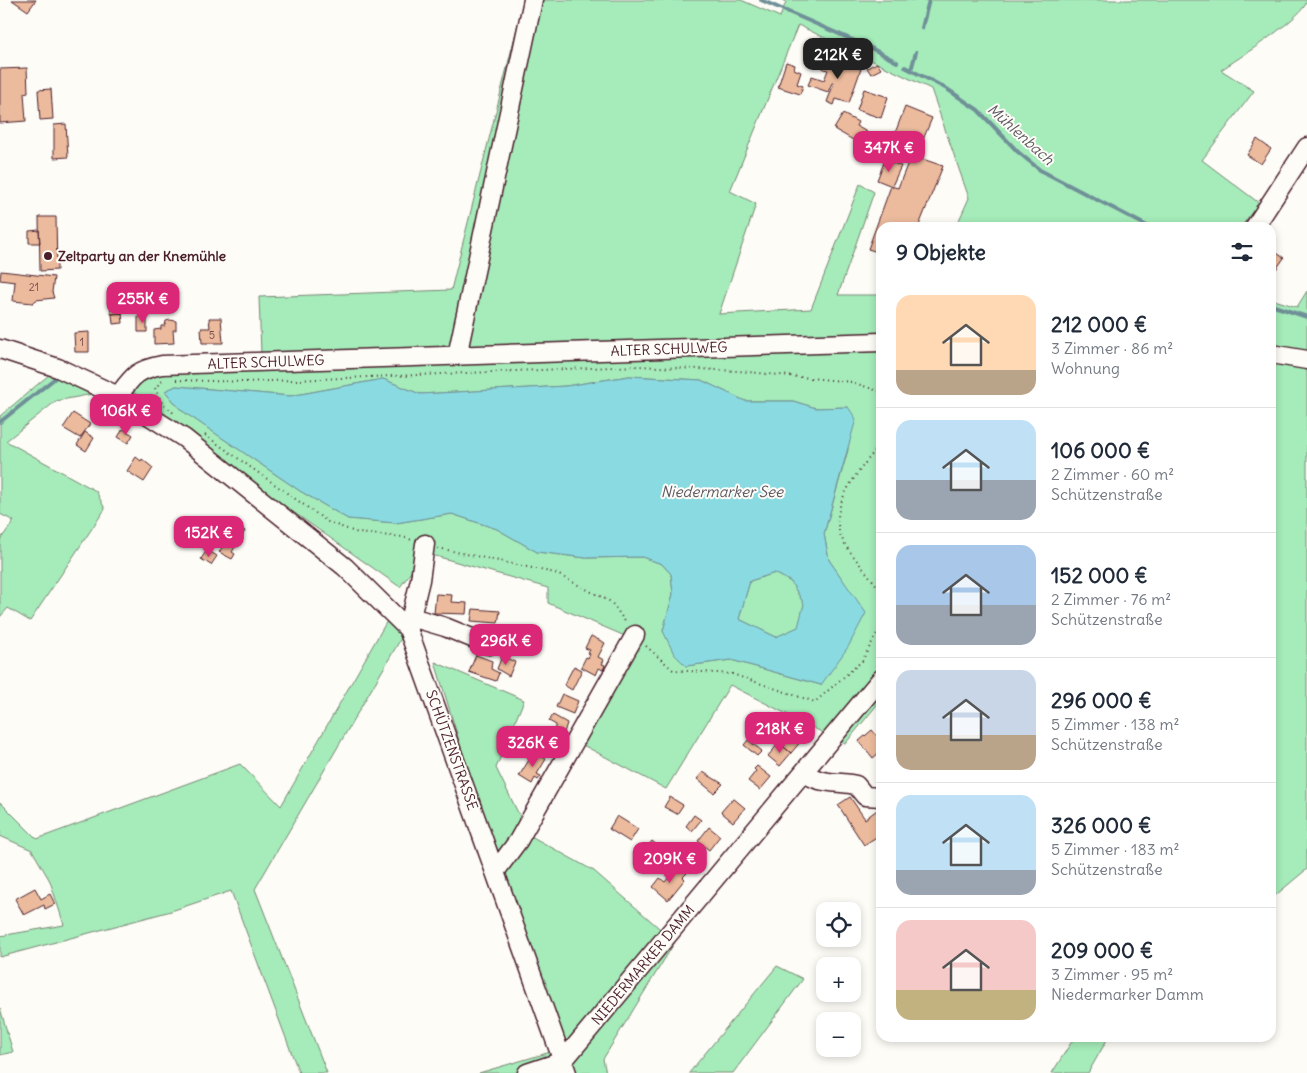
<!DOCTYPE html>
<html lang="de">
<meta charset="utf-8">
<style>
body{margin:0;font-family:Delius,sans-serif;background:#f6f6f7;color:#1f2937;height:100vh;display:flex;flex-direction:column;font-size:19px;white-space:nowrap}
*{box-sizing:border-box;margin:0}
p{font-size:16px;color:#747a83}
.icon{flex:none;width:28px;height:28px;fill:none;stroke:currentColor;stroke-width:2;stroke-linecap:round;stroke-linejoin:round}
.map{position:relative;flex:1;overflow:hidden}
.sheet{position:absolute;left:876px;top:222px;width:400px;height:820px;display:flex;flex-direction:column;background:#fff;border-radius:15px;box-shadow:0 2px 8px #0003}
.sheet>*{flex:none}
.fabs{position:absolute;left:816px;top:902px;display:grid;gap:10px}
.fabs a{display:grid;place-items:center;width:45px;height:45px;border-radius:10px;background:#fff;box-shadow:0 2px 8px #0003;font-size:25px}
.price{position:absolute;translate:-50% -42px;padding:0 11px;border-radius:10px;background:#db2777;color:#fff;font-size:16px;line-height:32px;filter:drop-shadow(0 1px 2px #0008)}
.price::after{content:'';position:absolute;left:50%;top:30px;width:15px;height:11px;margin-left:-8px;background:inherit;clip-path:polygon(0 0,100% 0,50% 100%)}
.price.current{background:#222;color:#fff}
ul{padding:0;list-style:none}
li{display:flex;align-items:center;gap:15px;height:125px;padding:0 20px}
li+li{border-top:1px solid #e0e1e3}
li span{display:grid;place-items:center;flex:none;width:140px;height:100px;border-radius:15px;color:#555}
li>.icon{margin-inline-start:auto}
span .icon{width:60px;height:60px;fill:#fffc;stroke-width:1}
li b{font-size:21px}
h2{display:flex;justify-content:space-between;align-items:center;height:60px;padding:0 20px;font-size:21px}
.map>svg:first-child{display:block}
.green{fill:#a5ecba;stroke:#788672;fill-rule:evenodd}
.water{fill:#8adbe1;stroke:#709098;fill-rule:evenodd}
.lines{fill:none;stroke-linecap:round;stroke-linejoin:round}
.stream{stroke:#709098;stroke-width:4}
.building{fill:#ecbb9d;stroke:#4a1f2b}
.minor-casing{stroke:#4a1f2b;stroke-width:21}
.path{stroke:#4a1f2b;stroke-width:2;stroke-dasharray:1 4;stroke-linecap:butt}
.minor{stroke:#fdfcf7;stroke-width:18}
.poi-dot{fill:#4a1f2b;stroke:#fdfcf7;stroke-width:2}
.labels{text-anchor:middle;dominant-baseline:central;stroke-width:4;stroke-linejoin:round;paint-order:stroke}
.number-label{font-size:11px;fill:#724648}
.poi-label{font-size:14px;font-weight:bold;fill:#4a1f2b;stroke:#fdfcf7;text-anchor:start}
.street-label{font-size:14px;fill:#4a1f2b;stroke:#fdfcf7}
.water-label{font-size:15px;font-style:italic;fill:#5d5762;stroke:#fdfcf7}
</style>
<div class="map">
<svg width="1307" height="1073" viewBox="0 0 1307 1073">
<rect width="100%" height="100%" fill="#fdfcf7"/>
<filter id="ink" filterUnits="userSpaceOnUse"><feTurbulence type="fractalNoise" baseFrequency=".02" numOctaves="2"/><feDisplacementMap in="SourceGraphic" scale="10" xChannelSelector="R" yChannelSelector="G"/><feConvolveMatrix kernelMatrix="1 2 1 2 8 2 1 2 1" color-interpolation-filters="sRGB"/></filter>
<g filter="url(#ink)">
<!-- green -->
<path class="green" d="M524 0H741L780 17 786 2 782 0H1307C1307 15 1236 60 1221 70L1254 91 1202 160 1259 203 1241 227H956L969 198 931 89 798 25 730 191 756 204 719 314 811 309 860 184 874 192 838 295H881V700L845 744 730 685 666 789 581 744 639 642 548 603V588L425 553 400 587 262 490 132 391 156 358 261 354 259 297 451 290ZM629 376 701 380 745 401H793L816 408 848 407V450L824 534 829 560 844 582 821 685 731 660 686 666 663 631 673 594 671 574 662 564 642 557 586 558 537 552 497 529 452 514 396 523 348 519 300 491 181 410 165 391 176 386 290 396 383 379 420 394 566 386Z
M1307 291V869L1271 899V299L1297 307Z
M50 374 98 393 56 401 6 441 96 491 105 509 30 621 8 608 0 617V540L14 521 0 514V416Z
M775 573 791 582 804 604 799 627 776 637 739 619 750 581Z
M388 619 403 635 255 889 327 1073H299L231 891 171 911 0 957V936L64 925 50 881 32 850 0 836V802L37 839 240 764 281 806Z
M435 662 524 700 496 768 523 823 496 862Z
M529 835 594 871 675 942 603 1059 606 1073H575L502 871Z
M777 966 803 979 733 1073H689Z
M0 1008 13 1052 0 1055Z
M1074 1038H1108L1088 1073H1052Z
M554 1051 546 1073H479Z"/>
<!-- water -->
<path class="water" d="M629 376 701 380 745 401H793L816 408 848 407 856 419 824 534 829 560 866 613 848 647 821 685 731 660 686 666 674 654 663 631 673 594 671 574 662 564 642 557 586 558 537 552 497 529 452 514 396 523 348 519 300 491 181 410 165 391 176 386 290 396 383 379 420 394 566 386ZM775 573 791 582 804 604 798 627 776 637 739 619 750 581Z"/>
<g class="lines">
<!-- stream -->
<path class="stream" d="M761 0 871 48 897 62
M922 28 929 0
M905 67 947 89 978 110 1018 152 1040 170 1151 228
M911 70 916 52
M1271 305 1307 317
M0 422 54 379"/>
</g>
<!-- building -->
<path class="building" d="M12 0H36L28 11Z
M828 55 861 69 849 103 836 99 834 105 827 102 834 83H832L828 92 808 85 812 76 824 80 828 70 823 69Z
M786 62 795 65 794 69 801 72 797 84 803 86 800 94 778 87Z
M877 63 881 69 871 74 867 68Z
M27 68 28 92 24 93 26 121 0 123V69Z
M51 89 53 119 40 120 38 90Z
M864 89 888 97 881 118 857 110Z
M905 107 932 118 922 142 907 136 903 146 892 141Z
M843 114 858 122 856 126 867 132 860 144 834 129Z
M66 124 68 157 54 158V125Z
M1257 139 1271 149 1261 164 1247 155Z
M911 155 943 166 918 228H881V253L868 249 891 186 898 188Z
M885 160 901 166 892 186 877 180Z
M39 217H56L57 270 40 271Z
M39 230 40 243H29V231Z
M1271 249 1284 258 1274 272 1271 270Z
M1 271 54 277 52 292 54 298 36 300 33 303 13 301 15 282 0 280Z
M110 301H123V313L111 314Z
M122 313 123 323 113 324 112 314Z
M147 316V332H138V317Z
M209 318H221L223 343H202L201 328H210Z
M170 320 176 321V330H173L174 343 154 344V330L161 329V326H165L166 321Z
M89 332V352H75L74 333Z
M73 413 90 424 80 438 63 428Z
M123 429 133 435 128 443 118 437Z
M85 432 94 438 86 451 77 445Z
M136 457 141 461 142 459 153 468 144 482 127 471Z
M232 522 245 531 232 552 235 554 232 559 219 552 223 546 219 544Z
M207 550 217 556 211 565 201 559Z
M436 594 452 595 451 602 467 603 466 614 434 613Z
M473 609 500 611 498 623 471 621Z
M591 636 605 643 598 657 604 660 602 664 605 665 603 670 599 668 596 675 581 667 586 657 588 658 590 654 588 653 590 650 585 648Z
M476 655 492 661 491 669 499 673 496 681 469 672Z
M502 656 515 662 509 676 497 669Z
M574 666 582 670 572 690 564 685Z
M562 694 578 701 573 714 556 707Z
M770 713 777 718 779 714 789 720 780 729 766 719Z
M553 715 567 723 564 733 562 732 558 739 552 733 556 725 549 721Z
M527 728 542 737 538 745 523 736Z
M790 730 802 740 791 753 779 743Z
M872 730 881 740V751L873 758 859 741Z
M748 740 762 751 757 756 744 745Z
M779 743 791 753 780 766 768 756Z
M534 752 546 759 537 774 541 776 538 780 535 778 532 784 519 776Z
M757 766 771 777 760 790 748 781 756 771 754 769Z
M703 772 723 784 714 793 697 779Z
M670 797 683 805 677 814 664 807Z
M850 797 865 819 881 807V834L864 845 838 805Z
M733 798 745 808 733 822 721 812Z
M694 815 701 820 692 831 686 826Z
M617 816 638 829 630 842 609 829Z
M709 827 720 836 709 850 698 841Z
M652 841 674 859 669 866 654 854 646 863 639 857Z
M681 868 687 873 683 877 685 879 668 900 653 887 660 878 665 882 675 870 678 872Z
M35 888 41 899 50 894 55 904 45 909 44 905 24 915 15 899Z"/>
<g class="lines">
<defs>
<path id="minor" d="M1254 228 1307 147
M0 349 58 368 118 396 184 438 345 567 408 629 567 1073
M1271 354 1307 360
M457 356 533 0
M118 396C133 376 136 370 162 365L881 342
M411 617 445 627 489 645
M408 629 420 580 425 544
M804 772C819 785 837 781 856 785L865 796 881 797
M495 872 518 841 635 635
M527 1073 563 1061 881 679"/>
</defs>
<!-- minor casing -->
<use href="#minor" class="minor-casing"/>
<!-- path -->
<path class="path" d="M176 380 245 382 639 366 738 371 852 382 881 392
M162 381 155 388 162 403 176 415
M205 435 328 522 358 533 403 537 412 540
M881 443C863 467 829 501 840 534 845 549 871 577 881 591
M438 548 555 573 611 602 627 624
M646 646 673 670 732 674 815 702 862 661 881 626"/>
<!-- minor -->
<use href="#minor" class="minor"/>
</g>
</g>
<!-- markers -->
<circle class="poi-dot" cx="48" cy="256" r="5"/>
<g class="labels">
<!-- number labels -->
<g class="number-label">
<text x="34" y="287">21</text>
<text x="212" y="335">5</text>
<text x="82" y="342">1</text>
</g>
<!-- poi labels -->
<g class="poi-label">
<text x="58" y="256">Zeltparty an der Knemühle</text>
</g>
<!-- street labels -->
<g class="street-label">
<text transform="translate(669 349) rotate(-2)">ALTER SCHULWEG</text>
<text transform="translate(266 362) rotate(-2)">ALTER SCHULWEG</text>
<text transform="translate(452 750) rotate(70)">SCHÜTZENSTRASSE</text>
<text transform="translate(643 965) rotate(-50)">NIEDERMARKER DAMM</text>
</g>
<!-- water labels -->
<g class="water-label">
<text transform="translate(1021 134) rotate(42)">Mühlenbach</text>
<text x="722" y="491">Niedermarker See</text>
</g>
</g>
</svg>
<div class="fabs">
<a><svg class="icon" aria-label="locate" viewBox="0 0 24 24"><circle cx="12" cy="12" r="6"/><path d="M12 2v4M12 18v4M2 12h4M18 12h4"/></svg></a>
<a>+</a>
<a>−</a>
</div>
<b class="price current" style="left:838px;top:80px">212K €</b>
<b class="price" style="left:889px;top:173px">347K €</b>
<b class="price" style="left:143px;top:324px">255K €</b>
<b class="price" style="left:126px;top:436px">106K €</b>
<b class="price" style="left:209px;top:558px">152K €</b>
<b class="price" style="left:506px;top:666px">296K €</b>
<b class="price" style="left:780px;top:754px">218K €</b>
<b class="price" style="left:533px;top:768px">326K €</b>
<b class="price" style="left:670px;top:884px">209K €</b>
<section class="sheet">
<h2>9 Objekte<svg class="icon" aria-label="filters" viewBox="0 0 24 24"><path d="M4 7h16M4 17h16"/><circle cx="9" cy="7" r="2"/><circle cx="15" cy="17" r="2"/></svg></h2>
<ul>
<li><span style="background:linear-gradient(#ffd9b3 75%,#b9a48a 0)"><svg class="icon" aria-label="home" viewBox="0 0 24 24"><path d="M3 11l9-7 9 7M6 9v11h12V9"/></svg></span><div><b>212 000 €</b><p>3 Zimmer · 86 m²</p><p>Wohnung</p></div></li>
<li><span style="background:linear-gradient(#bfe0f5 60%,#9aa5b1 0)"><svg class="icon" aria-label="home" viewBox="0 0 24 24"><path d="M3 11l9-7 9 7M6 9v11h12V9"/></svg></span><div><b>106 000 €</b><p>2 Zimmer · 60 m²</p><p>Schützenstraße</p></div></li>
<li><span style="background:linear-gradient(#a9c7e8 60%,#9aa5b1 0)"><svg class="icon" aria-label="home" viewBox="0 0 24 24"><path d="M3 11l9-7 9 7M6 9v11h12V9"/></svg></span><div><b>152 000 €</b><p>2 Zimmer · 76 m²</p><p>Schützenstraße</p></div></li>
<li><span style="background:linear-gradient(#c9d6e8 65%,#b9a48a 0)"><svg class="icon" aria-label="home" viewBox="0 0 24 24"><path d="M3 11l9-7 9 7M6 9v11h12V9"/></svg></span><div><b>296 000 €</b><p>5 Zimmer · 138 m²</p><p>Schützenstraße</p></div></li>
<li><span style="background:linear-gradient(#bfe0f5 75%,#9aa5b1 0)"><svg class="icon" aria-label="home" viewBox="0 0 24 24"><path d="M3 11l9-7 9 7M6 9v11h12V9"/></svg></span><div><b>326 000 €</b><p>5 Zimmer · 183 m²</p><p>Schützenstraße</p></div></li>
<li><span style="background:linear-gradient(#f6c9c9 70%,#c2b280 0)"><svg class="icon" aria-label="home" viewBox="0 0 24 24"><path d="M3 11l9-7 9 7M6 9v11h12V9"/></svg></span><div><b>209 000 €</b><p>3 Zimmer · 95 m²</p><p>Niedermarker Damm</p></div></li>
</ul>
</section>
</div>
